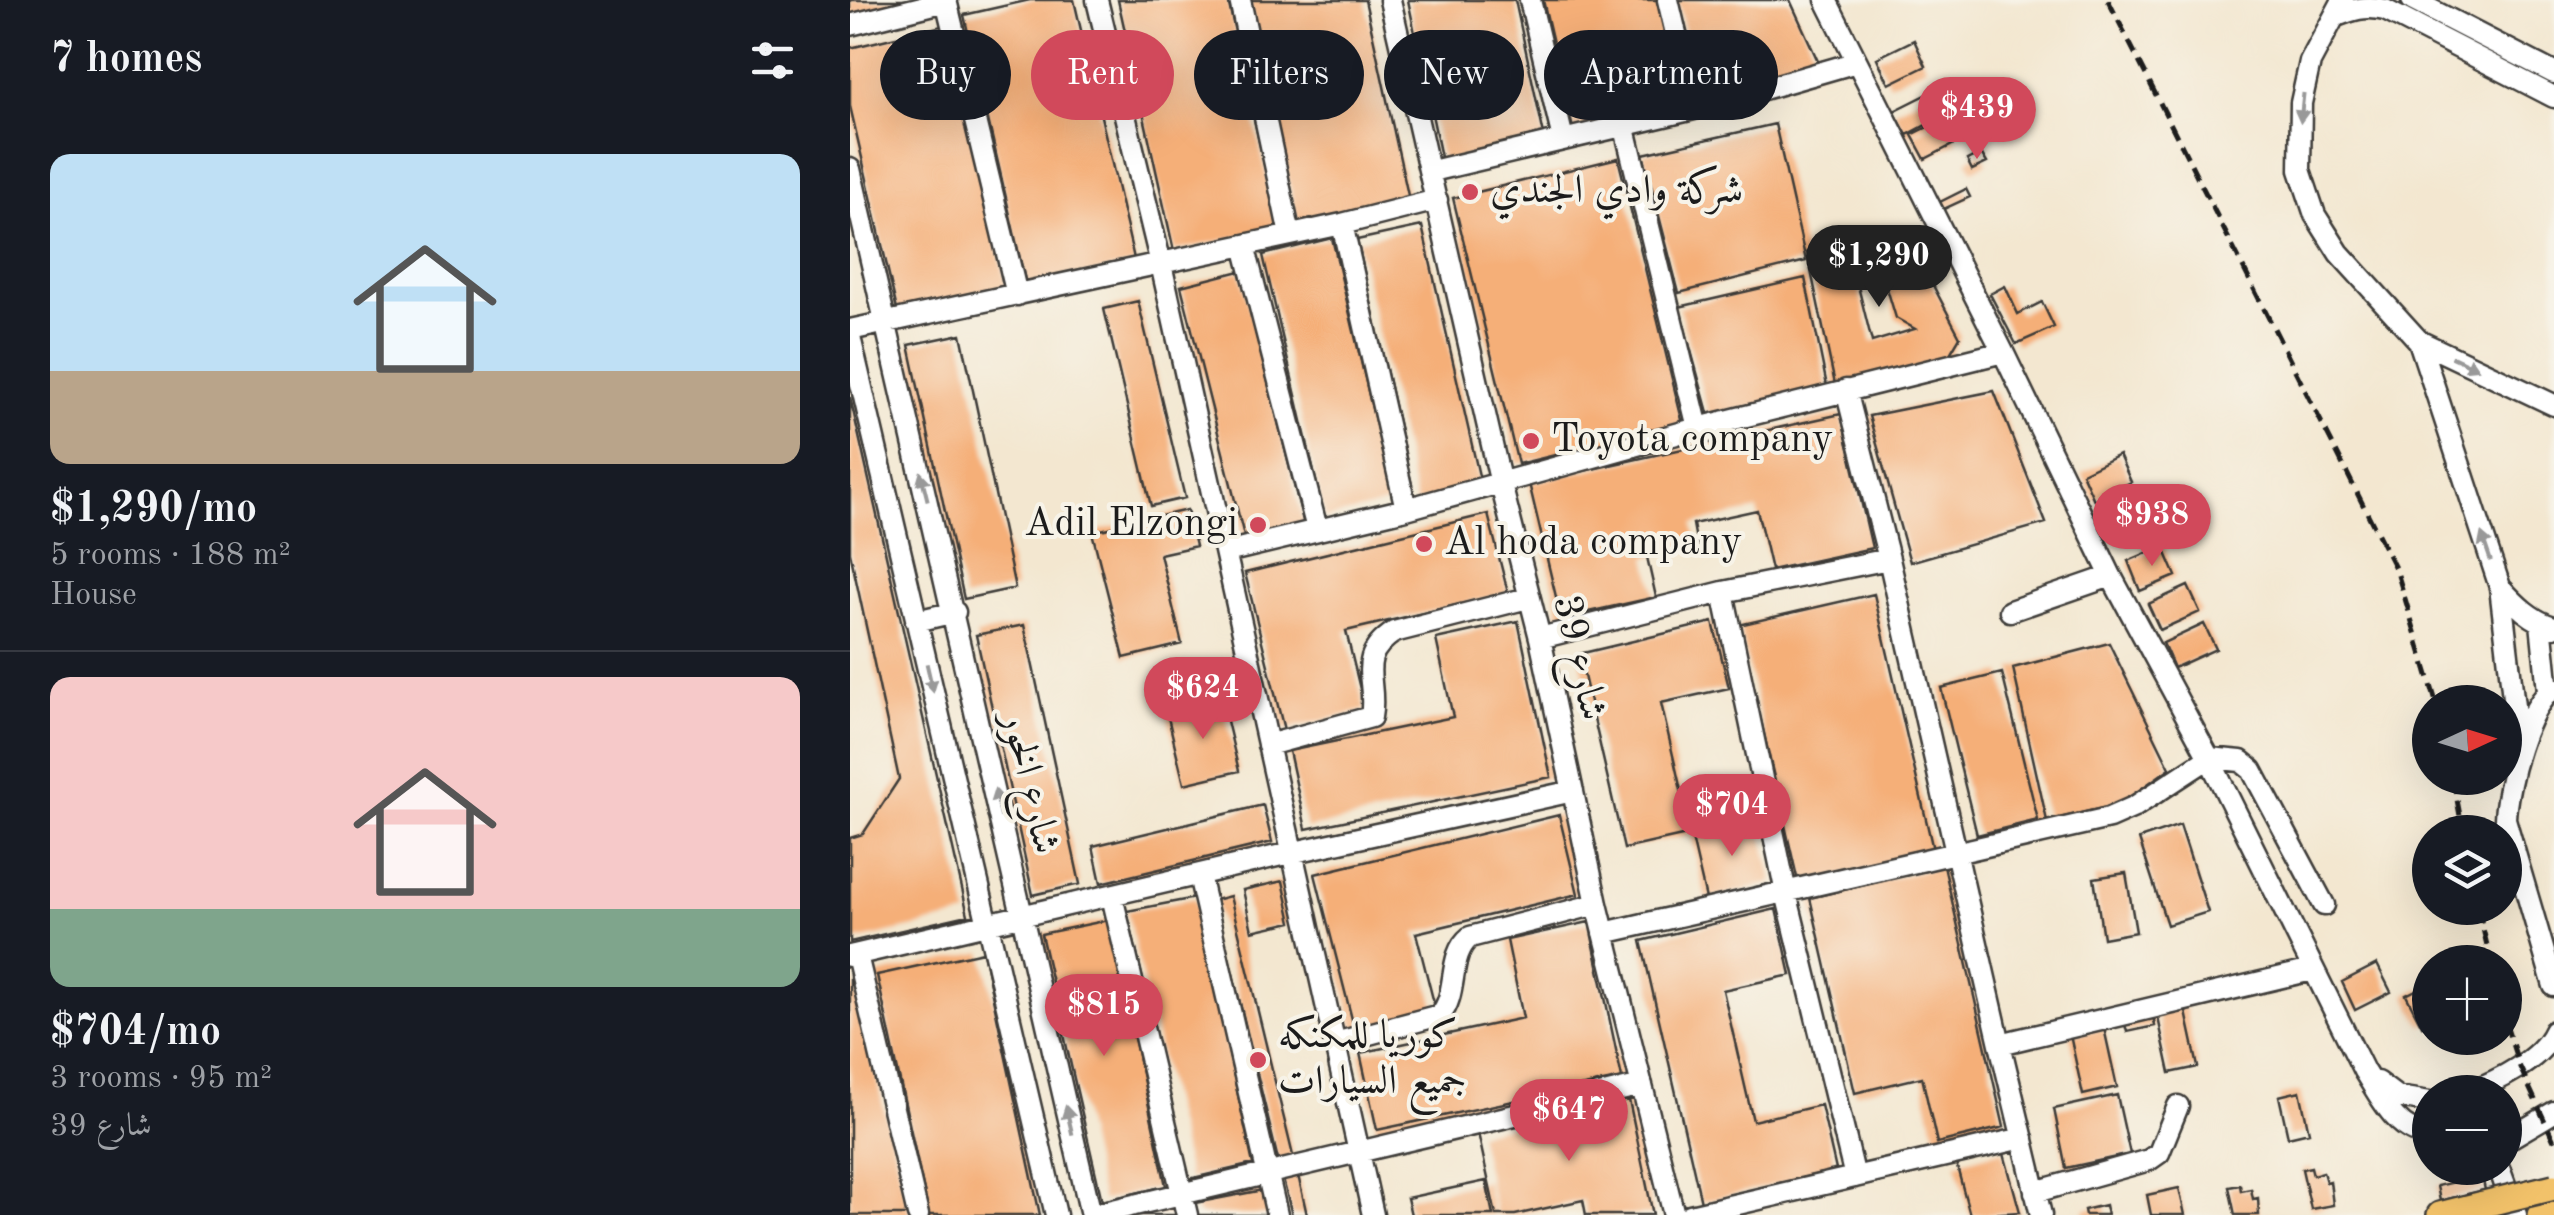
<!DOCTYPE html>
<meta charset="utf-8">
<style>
body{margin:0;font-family:"Old Standard TT",Amiri,serif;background:#20242c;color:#f1f3f6;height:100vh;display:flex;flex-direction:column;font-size:38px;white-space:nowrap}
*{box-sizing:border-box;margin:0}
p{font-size:32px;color:#9ea1a6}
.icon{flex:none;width:55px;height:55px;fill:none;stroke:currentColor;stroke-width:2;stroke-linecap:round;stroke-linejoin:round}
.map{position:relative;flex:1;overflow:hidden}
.panel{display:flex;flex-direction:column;background:#171b24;width:850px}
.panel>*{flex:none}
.guide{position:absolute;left:30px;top:30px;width:950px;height:90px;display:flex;gap:20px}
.needle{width:65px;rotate:86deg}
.tools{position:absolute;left:1562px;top:685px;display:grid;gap:20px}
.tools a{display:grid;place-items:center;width:110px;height:110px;border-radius:50%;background:#171b24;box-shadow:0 10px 40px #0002;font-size:50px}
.price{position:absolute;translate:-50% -85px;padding:0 22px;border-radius:35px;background:#d1495b;color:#fff;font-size:32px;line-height:65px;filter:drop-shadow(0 2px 5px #0008)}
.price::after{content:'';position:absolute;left:50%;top:60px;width:30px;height:22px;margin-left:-15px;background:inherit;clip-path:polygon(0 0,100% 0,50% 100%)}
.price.current{background:#222;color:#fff}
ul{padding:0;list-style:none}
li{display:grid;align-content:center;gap:20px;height:530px;padding:0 50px}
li+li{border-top:2px solid #363941}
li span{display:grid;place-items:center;height:310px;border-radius:20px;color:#555}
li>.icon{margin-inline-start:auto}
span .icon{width:180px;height:180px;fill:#fffc;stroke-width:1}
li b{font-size:42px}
h2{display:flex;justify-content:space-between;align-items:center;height:120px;padding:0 50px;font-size:42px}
.tag{padding:0 35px;border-radius:45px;background:#171b24;box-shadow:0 10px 40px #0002;font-size:35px;line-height:90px}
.tag.current{background:#d1495b;color:#fff}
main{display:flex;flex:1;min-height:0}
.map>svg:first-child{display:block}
.building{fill:#f5af78;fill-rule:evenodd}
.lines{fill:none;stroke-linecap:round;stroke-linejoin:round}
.minor-casing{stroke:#3c3a37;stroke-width:25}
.major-casing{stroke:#3c3a37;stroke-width:30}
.minor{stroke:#fff;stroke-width:20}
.major{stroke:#f2c26a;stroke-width:25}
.rail{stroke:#1c1c1c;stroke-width:5;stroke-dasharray:15 8;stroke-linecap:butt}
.major-bridge-casing{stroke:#3c3a37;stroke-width:30;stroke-linecap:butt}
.major-bridge{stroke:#f2c26a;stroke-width:25}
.oneway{fill:#999}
.poi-dot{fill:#d1495b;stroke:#f7f3e8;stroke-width:4}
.labels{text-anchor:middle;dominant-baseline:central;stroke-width:8;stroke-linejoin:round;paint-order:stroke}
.poi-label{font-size:40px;fill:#1c1c1c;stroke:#f7f3e8;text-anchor:start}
.street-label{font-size:40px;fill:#1c1c1c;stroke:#f7f3e8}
</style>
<main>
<section class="panel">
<h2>7 homes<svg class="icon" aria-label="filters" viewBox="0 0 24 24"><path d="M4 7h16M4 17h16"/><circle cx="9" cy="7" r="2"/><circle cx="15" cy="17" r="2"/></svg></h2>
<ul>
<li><span style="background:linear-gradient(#bfe0f5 70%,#b9a48a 0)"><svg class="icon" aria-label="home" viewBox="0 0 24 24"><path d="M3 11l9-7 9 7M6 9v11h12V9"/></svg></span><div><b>$1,290/mo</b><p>5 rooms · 188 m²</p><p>House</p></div></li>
<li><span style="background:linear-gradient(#f6c9c9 75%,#7fa58c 0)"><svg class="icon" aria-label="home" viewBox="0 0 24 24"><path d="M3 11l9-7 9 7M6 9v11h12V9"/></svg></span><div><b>$704/mo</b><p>3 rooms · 95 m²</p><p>شارع 39</p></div></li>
</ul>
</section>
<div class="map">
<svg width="1704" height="1215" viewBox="0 0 1704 1215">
<rect width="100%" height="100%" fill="#f7f3e8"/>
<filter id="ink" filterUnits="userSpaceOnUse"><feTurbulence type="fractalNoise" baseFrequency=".01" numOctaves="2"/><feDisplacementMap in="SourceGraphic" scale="20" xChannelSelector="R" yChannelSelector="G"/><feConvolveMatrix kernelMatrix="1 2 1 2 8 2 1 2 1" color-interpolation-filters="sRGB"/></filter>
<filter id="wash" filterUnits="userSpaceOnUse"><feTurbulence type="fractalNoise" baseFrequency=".0048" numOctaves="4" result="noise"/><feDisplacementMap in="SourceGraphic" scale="40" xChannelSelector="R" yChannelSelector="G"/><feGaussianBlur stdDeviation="2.25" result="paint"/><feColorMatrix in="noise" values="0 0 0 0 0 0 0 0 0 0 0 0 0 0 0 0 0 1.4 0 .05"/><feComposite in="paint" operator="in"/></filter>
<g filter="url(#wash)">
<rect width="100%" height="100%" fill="#f3e7d0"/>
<g id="blocks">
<!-- building -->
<path class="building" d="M0 0H88L0 22Z
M180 0H224L285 263 177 289 114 15Z
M268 0H378L428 228 324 251Z
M399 0H515L559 200 448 224Z
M558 0H665L695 140 592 162Z
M693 0H808L834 107 724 133Z
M827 0H940L972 70 852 105Z
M96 25 157 288 48 314 0 106V48Z
M1064 40 1076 66 1039 84 1027 58Z
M1088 89 1100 112 1057 135 1044 111Z
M1096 118 1108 142 1075 159 1062 135Z
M925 124 956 261 829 293 793 154Z
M1131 153 1137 163 1122 170 1117 160Z
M768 158 833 424 668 464 603 198Z
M1116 189 1120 197 1094 209 1090 202Z
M572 226 632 489 566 503 507 240Z
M1053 228 1110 337 1094 364 986 389 957 252ZM1029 262 1046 318 1065 329 1022 342 1004 270Z
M482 238 544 502 475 519 413 255Z
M390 271 455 529 396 544 331 286Z
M955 278 978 391 859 416 829 307Z
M1155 286 1168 314 1192 302 1204 327 1166 344 1140 294Z
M288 301 335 498 301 506 254 309Z
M111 334 165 588 114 599 59 345Z
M1144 391 1196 523 1060 562 1019 416Z
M0 397 118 915 0 942V838L13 834 49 779 0 552Z
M991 414 1022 548 921 570 907 510 843 524 847 546 797 557 806 597 711 618 679 483Z
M1269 455 1281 482 1244 500 1232 473Z
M337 510 346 546 310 554 332 644 274 658 242 532Z
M638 514 658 593 496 631 515 710 434 730 395 573Z
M1313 546 1326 576 1290 591 1278 561Z
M1338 586 1350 612 1310 630 1298 604Z
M1024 594 1084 854 949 886 889 625Z
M668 621 701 777 456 829 439 751 603 717 586 639Z
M863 622 879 688 811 703 841 834 774 849 729 654Z
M1354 624 1366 649 1324 668 1313 643Z
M174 625 230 884 183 895 126 635Z
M1259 643 1320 768 1270 804 1197 821 1163 668Z
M1152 673 1188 820 1127 835 1091 688Z
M372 700 389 771 334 784 317 713Z
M413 805 422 842 251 883 243 846Z
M709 815 728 894 566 933 586 1011 505 1031 465 874Z
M908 818 924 883 856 899 841 834Z
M1330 825 1358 912 1317 925 1289 839Z
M1094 866 1154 1127 1087 1143 1072 1077 1005 1093 960 898Z
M1276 873 1286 932 1253 938 1244 878Z
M433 881 442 922 402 931 393 890Z
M380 896 445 1164 430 1168 365 900Z
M345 898 403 1164 339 1179 277 911Z
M926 909 941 975 873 990 903 1121 971 1105 986 1170 851 1202 791 941Z
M259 920 316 1186 252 1201 191 934Z
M739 922 772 1078 527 1130 510 1053 673 1018 657 940Z
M133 952 190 1215H79L27 975Z
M1527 964 1541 992 1505 1010 1492 982Z
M0 975H1L60 1215H0Z
M1570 988 1580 1008V1022L1572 1026 1556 995Z
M1335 1007 1348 1067 1320 1073 1307 1013Z
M1302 1011 1305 1026 1277 1032 1273 1017Z
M1254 1028 1267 1087 1233 1095 1220 1035Z
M1450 1091 1459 1132 1438 1137 1429 1096Z
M1267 1095 1280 1154 1216 1168 1204 1109Z
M779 1100 803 1215H736L733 1200 665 1215H646L628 1133Z
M1153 1150 1170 1212 1120 1215 1106 1163Z
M1461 1167 1463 1175 1473 1172 1476 1182 1480 1181 1483 1205 1461 1209 1452 1169Z
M448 1175 457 1215H442L433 1179Z
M1632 1176 1635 1190 1590 1201 1587 1186Z
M636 1181 643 1215H561L557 1198Z
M1390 1185 1391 1191 1401 1189 1403 1199 1408 1198 1409 1215H1385L1379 1187Z
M1329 1188 1335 1215H1301L1297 1195Z
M413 1190 419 1215H348L345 1203Z
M1255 1205 1257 1215H1235L1234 1210Z
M325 1206 327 1215H290V1213Z"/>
</g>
</g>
<g filter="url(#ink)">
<use href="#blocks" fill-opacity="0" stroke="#3c3a37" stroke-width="2.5"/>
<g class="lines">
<defs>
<path id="minor" d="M96 0 167 295
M247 0 311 264 523 1215
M390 0 440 235
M540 0 651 484 690 638 747 904 824 1215
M680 0 713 139
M818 0 844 109
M976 0 1153 352 1261 576 1359 758 1514 1071C1531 1098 1546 1132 1580 1136
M1493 0 1460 62 1451 103 1450 170 1465 215 1489 253 1569 341 1704 405
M1562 0 1704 73
M1484 17C1502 10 1515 5 1535 10L1704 97
M0 25 96 1
M774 124 848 428
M0 169 241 1215
M582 171 844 109 1007 62
M492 224 556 509
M394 245 467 529
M0 330 492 224 587 200
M0 337 206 1215
M1569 341 1650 587C1665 604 1682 621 1704 627
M996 390 1039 559 1150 1044
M376 552 556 509 848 428 1153 352
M1650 587 1669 749
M873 592 936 893 1005 1177
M1160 611 1261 576
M66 621 105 612
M1691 623 1698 691
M690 638 873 592 1039 559
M1704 688C1676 706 1656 787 1655 819L1704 986
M418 745 521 717C528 680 504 659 544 632L678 598
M349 875 427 1215
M262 896 337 1215
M754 933 1259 818 1284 807 1359 758 1391 761 1402 770 1474 905
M7 955 68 1215
M0 956 440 853 723 791
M485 1043 590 1015C609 994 597 955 620 937L747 904
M1527 1082 1547 1097 1580 1102
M1619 1092C1647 1081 1691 1060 1704 1031
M1655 1141 1704 1112
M1649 1168 1666 1215
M1185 1192 1299 1160 1309 1153 1328 1106
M242 1215 792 1085
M840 1215 1173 1138
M1191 1215 1150 1044 1462 970"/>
<path id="major" d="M1590 1215 1634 1204
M1690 1215 1704 1212"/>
</defs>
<!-- minor casing -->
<use href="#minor" class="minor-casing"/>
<!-- major casing -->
<use href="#major" class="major-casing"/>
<!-- minor -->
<use href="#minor" class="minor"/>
<!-- major -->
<use href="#major" class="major"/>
<!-- rail -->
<path class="rail" d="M1258 0 1547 572 1586 702
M1603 778 1613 832
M1628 908 1641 962
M1655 1022 1669 1065 1704 1141"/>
<defs>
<path id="major-bridge" d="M1634 1204 1704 1187"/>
</defs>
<!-- major-bridge casing -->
<use href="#major-bridge" class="major-bridge-casing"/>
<!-- major-bridge -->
<use href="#major-bridge" class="major-bridge"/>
</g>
<!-- one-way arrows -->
<defs><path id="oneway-solid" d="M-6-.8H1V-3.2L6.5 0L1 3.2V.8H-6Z" transform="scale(2.5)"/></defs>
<g class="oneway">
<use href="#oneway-solid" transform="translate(1452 108) rotate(96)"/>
<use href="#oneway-solid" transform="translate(1615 363) rotate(25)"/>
<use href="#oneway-solid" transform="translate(74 486) rotate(-104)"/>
<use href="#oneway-solid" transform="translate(1636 547) rotate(-109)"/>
<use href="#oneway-solid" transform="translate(80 678) rotate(77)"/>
<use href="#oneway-solid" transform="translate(148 803) rotate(-103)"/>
<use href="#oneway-solid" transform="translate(219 1120) rotate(-103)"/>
</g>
</g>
<!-- markers -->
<g class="poi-dot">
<circle cx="620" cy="192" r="10"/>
<circle cx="681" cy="441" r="10"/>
<circle cx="408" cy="525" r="10"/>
<circle cx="574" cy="544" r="10"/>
<circle cx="408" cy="1060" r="10"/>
</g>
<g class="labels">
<!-- poi labels -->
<g class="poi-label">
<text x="640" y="192">شركة وادي الجندي</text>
<text x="701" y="441">Toyota company</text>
<text x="388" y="525" text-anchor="end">Adil Elzongi</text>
<text x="594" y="544">Al hoda company</text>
<text x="428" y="1037">كوريا للمكنكه<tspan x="428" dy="46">جميع السيارات</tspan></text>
</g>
<!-- street labels -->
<g class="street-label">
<text transform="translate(728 658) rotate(77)">شارع 39</text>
<text transform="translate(179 783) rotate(77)">شارع الخور</text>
</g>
</g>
</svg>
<div class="tools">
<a><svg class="needle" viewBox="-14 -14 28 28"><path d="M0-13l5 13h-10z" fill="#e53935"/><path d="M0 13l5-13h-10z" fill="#9ea1a6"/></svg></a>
<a><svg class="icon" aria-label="layers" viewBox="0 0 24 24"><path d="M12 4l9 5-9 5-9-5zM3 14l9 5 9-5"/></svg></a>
<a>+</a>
<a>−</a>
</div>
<b class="price" style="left:1127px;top:162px">$439</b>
<b class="price current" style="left:1029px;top:310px">$1,290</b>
<b class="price" style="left:1302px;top:569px">$938</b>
<b class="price" style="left:353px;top:742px">$624</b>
<b class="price" style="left:882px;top:859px">$704</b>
<b class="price" style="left:254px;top:1059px">$815</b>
<b class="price" style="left:719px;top:1164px">$647</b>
<div class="guide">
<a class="tag">Buy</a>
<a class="tag current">Rent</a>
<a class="tag">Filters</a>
<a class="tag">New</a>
<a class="tag">Apartment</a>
</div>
</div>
</main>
